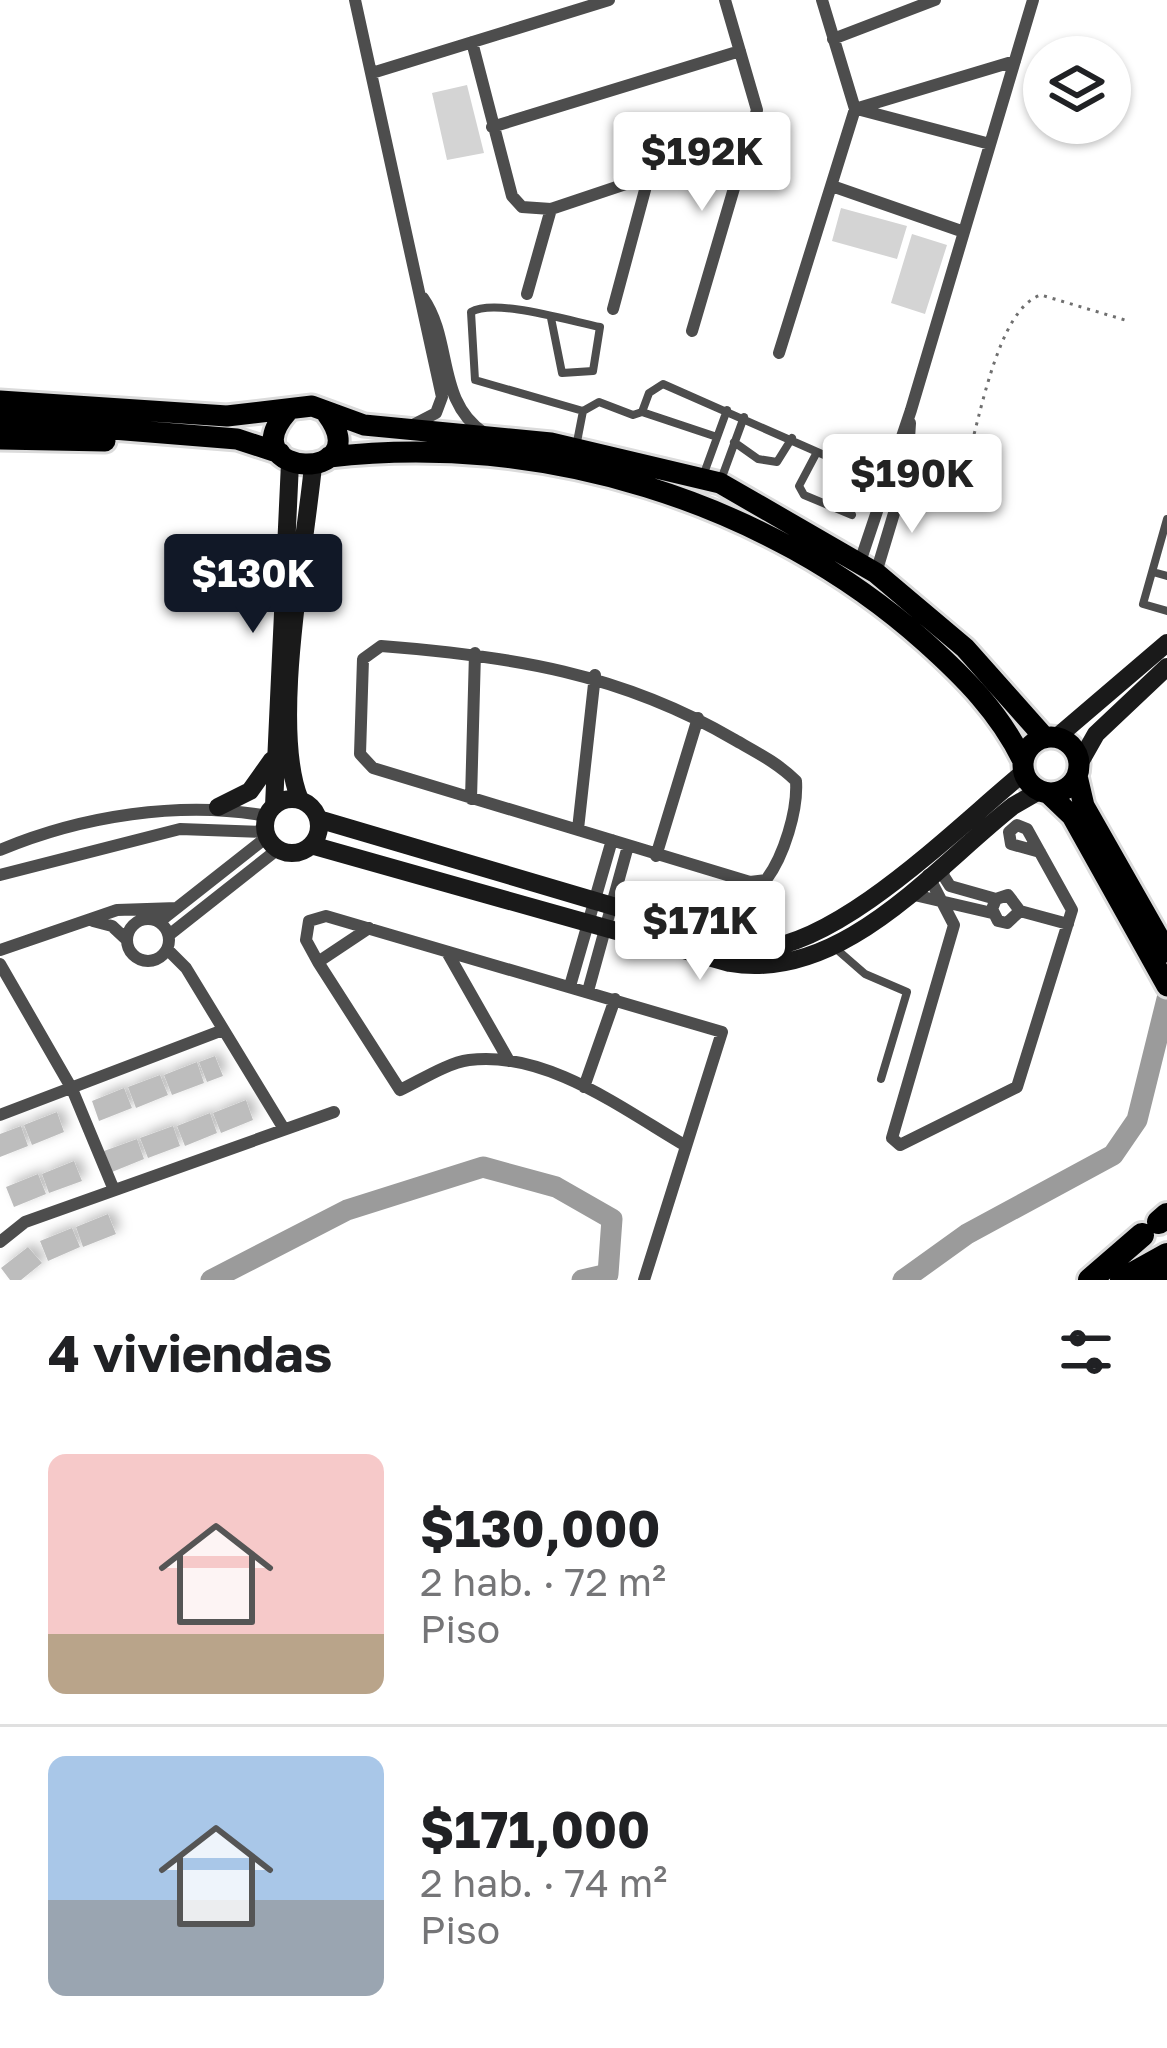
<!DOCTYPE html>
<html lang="es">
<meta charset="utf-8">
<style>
body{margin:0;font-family:"Golos Text",sans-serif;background:#f6f6f6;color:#202124;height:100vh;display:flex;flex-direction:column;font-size:45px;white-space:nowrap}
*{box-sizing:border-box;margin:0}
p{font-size:39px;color:#757577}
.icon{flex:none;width:66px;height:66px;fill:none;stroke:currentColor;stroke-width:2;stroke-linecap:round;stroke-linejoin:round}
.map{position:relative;height:1280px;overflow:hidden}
.side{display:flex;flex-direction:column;background:#fff;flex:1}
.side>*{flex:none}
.buttons{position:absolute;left:1023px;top:36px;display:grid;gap:24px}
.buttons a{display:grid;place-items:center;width:108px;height:108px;border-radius:50%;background:#fff;box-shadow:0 3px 9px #0004;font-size:60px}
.price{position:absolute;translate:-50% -102px;padding:0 27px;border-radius:12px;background:#fff;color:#222;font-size:39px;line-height:78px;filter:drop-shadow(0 3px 6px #0008)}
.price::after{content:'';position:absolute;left:50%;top:72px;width:36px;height:27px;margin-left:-18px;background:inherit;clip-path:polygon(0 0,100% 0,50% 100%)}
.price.active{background:#111827;color:#fff}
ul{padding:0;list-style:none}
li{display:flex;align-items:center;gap:36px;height:300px;padding:0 48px}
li+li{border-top:3px solid #e0e0e0}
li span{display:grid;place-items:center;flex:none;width:336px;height:240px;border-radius:18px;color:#555}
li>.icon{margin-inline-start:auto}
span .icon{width:144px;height:144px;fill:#fffc;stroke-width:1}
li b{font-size:51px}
h2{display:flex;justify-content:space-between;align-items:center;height:144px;padding:0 48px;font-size:51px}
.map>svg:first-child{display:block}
.green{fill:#d4d4d4}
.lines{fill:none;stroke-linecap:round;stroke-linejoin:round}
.river{stroke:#9b9b9b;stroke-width:21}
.building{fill:#bdbdbd;filter:url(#shadow)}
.primary-casing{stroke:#dbdbdb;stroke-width:27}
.highway-casing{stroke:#dbdbdb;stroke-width:30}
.path{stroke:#6f6f6f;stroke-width:3;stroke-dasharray:3 6;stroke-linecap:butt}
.lane{stroke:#4d4d4d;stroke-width:8}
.street{stroke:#4d4d4d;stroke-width:12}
.secondary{stroke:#1a1a1a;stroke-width:18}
.primary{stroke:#000;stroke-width:21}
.highway{stroke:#000;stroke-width:24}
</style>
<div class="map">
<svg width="1167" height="1280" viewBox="0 0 1167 1280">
<defs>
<filter id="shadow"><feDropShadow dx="5.5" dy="-5.5" stdDeviation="6" flood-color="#0004"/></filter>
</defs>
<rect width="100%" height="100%" fill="#fff"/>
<!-- green -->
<path class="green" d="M467 85 484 153 447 160 432 93Z
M841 208 907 226 897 259 832 241Z
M912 234 947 245 925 314 891 303Z"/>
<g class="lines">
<!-- river -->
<path class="river" d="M211 1280 347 1210 483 1167 556 1187 612 1219 608 1274 582 1280
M903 1280 967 1234 1113 1155 1137 1120 1167 999"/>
</g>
<!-- building -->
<path class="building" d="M215 1056 223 1076 207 1082 199 1062Z
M197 1062 204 1083 172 1095 164 1075Z
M160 1075 168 1095 136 1108 128 1087Z
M124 1088 132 1108 99 1121 92 1101Z
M246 1100 253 1120 221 1133 213 1113Z
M57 1112 64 1132 32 1145 24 1125Z
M210 1113 217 1133 185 1146 177 1126Z
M21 1126 28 1146 0 1157V1134Z
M173 1126 180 1146 148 1158 140 1138Z
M137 1139 144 1159 112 1172 104 1151Z
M74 1161 82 1181 49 1193 42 1174Z
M38 1174 46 1194 14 1207 6 1187Z
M108 1214 116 1234 83 1247 76 1227Z
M72 1228 80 1247 48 1261 40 1241Z
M28 1247 42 1263 21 1280H10L1 1268Z"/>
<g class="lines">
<defs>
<path id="primary" d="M0 401 227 416 312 406 364 425 551 443 720 483 876 573 965 648 1045 738
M287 412C229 478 379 484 327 414
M0 420 237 439 280 453
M0 439 105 441
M329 457C540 432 766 500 925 642 964 677 1000 713 1023 761
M1023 765a28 28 0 1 1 56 0a28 28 0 1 1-56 0Z
M1077 776 1084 806 1167 952
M1049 794 1072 816 1167 986"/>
<path id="highway" d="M1159 1222 1167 1215
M1090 1280 1142 1235
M1122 1280 1167 1255
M1155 1280 1167 1276"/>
</defs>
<!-- primary casing -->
<use href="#primary" class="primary-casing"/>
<!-- highway casing -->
<use href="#highway" class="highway-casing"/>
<!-- path -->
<path class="path" d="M967 460C980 419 998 308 1041 295L1125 320"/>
<!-- lane -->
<path class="lane" d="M551 318 562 373 593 371 600 327C570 321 495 298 471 312L475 380 583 411
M642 412 717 437
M734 442 758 459 777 462 792 438
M576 447 583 411 599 402 633 415 642 412 649 393 663 384 865 473
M817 452 799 486 804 495 852 515
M703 476 727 410
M722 477 744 417
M1167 519 1143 604 1167 611
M1153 572 1167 576
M834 947 865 974 907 992 881 1079"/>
<!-- street -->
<path class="street" d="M355 0 442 397 436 413 409 427
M833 39 935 0
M472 42 512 196 522 207 551 209 748 143
M372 73 609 0
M855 109 1015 61
M857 109 990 144
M492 127 740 51
M832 186 964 232
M527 294 551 209
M423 298C453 341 436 401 484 433
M613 309 649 175
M692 331 757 110 725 0
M779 353 855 109 822 0
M860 562 911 410 1033 0
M876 573 907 470 910 423
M381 646C510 656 621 673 735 740 756 752 778 763 796 781 798 810 784 856 766 880L750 882 373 768 360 754 363 659Z
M471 799 475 653
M578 829 595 675
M0 850C81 816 181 800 267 816
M656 856 698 718
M946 863 943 875 950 886 996 899
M0 875 180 829 265 832
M928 875 954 925 892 1138 900 1145 1017 1087 1072 910 1027 829 1017 825 1009 832 1011 844 1040 852
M910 894 992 913
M1020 911 1007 923 998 921 992 909 996 899 1008 895 1020 911 1068 924
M127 940a21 21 0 1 1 42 0a21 21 0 1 1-42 0Z
M93 921 112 926 127 940
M159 922 267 837
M169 935 278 849
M167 949 186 968 284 1129
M0 950 117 910 177 908
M447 952 509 1061
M318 962 369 928
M0 964 72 1089 114 1190
M570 986 612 840
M588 991 628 846
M584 1087 615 999
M0 1115 223 1030
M0 1242 25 1222 334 1112
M644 1280 722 1032 326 916 309 921 306 940 318 962 400 1090C421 1080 447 1063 469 1060 546 1050 624 1110 686 1146"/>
<!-- secondary -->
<path class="secondary" d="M1057 737 1167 643
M1079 764 1096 734 1167 667
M265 826a27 27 0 1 1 54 0a27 27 0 1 1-54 0Z
M300 800C270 728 305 549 313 466
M274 806 290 463
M218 807 250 791 272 760
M318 819 758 949C842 944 957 827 1023 773
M311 845 730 963C842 982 933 869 1013 806L1039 791"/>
<!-- primary -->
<use href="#primary" class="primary"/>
<!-- highway -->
<use href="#highway" class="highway"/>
</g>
</svg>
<div class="buttons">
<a><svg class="icon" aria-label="layers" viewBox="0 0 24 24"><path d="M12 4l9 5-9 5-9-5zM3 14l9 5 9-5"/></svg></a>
</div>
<b class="price" style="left:702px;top:214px">$192K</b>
<b class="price" style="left:912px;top:536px">$190K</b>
<b class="price active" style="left:253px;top:636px">$130K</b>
<b class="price" style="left:700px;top:983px">$171K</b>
</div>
<section class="side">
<h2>4 viviendas<svg class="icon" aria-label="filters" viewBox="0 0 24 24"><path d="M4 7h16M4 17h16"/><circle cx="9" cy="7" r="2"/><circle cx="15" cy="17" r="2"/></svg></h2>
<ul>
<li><span style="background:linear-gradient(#f6c9c9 75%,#b9a48a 0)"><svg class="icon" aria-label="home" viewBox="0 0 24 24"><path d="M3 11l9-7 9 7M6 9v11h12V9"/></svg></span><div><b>$130,000</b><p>2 hab. · 72 m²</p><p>Piso</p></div></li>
<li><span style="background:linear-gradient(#a9c7e8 60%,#9aa5b1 0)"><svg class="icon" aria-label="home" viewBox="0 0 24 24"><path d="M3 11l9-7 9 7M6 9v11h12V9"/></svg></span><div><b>$171,000</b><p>2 hab. · 74 m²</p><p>Piso</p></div></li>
</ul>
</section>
